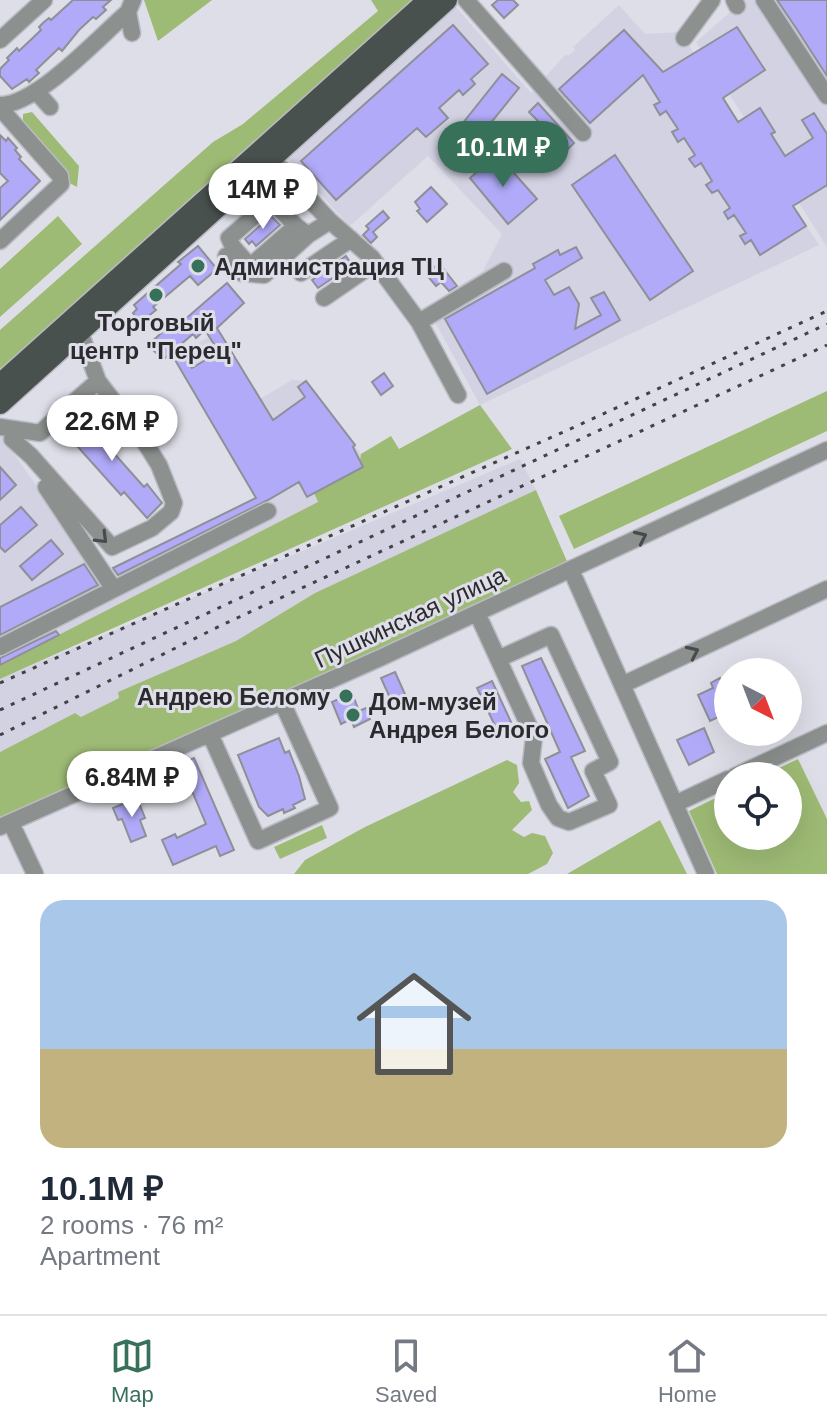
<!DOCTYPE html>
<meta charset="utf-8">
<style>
body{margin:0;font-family:Arial,sans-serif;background:#f6f6f7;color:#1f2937;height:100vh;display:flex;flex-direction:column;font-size:30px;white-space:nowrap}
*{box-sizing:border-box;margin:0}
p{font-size:26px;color:#747a83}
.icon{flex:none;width:44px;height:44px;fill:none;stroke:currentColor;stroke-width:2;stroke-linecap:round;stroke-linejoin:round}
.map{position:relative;height:874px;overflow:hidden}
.sheet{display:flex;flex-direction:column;background:#fff;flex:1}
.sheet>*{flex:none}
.needle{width:52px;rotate:138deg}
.buttons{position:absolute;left:714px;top:658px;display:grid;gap:16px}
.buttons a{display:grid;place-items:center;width:88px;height:88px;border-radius:50%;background:#fff;box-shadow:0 8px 32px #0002;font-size:40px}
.price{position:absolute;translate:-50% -68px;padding:0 18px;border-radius:28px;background:#fff;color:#222;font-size:26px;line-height:52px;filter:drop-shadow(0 2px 4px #0008)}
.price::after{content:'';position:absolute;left:50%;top:48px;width:24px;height:18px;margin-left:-12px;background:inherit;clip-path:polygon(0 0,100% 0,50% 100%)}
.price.current{background:#37715a;color:#fff}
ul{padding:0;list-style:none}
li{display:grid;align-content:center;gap:16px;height:424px;padding:0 40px}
li span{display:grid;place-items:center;height:248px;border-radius:24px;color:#555}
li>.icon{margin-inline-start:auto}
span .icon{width:144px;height:144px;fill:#fffc;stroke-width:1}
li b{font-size:34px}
.menu{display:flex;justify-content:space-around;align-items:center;height:112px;border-top:2px solid #e0e1e3;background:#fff;font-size:22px;color:#747a83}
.menu a{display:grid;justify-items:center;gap:4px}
.menu .current{color:#37715a}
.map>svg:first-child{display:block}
.built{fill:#d3d2e2}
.green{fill:#9ebb75}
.building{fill:#b0aaf9;stroke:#8f8f98;stroke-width:2;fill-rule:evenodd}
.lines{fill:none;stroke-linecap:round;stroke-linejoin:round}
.minor-casing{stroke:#babac3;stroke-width:19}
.major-casing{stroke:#babac3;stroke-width:23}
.minor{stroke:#8c918f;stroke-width:16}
.major{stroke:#49514e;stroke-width:20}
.rail{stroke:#424247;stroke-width:3;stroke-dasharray:4 8;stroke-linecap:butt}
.oneway{stroke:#484a4c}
.poi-dot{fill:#37715a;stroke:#dedee8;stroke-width:3}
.labels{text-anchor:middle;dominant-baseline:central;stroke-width:6;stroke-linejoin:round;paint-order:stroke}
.poi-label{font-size:24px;font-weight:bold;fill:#2b2b2f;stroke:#dedee8;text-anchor:start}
.street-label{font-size:24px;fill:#2b2b2f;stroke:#dedee8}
</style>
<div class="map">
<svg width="827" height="874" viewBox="0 0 827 874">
<rect width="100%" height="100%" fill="#dedee8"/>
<!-- built -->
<path class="built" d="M744 0H827V247L696 42Z
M619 5 645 34 680 32 819 245 480 405 427 307 453 294 459 289 458 287 483 271 502 234 428 156 350 226 286 157 455 6 531 93 566 54 568 56 575 50 573 47Z
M218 331 260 399 292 380 306 381 361 454 363 467 314 494 318 502 0 665V434L100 575 256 498 176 361 180 354Z
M520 459 536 490 315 593 236 641 118 692 120 697 80 718 75 713 0 752V679Z"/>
<!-- green -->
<path class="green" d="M144 0H212L158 41Z
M371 0H423L0 380V330L213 142 243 124 378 11Z
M32 112 79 166 77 187 64 180 23 123V114Z
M58 216 82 244 0 317V269Z
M827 391V431L574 549 559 516Z
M480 405 512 449 0 679V665L318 502 314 493 363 467 360 461 361 454 391 436 399 449Z
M536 490 569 566 0 821V752L75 713 81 717 119 698 118 692 236 641 315 593Z
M798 759 827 819V874H717L689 811 728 792V836H788V776H762Z
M507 760 517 765 519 783 513 792 521 802 529 801 532 810 512 830 524 837 532 833 545 836 553 853 547 864 528 874H294L305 860 365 827Z
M660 820 687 874H567Z
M322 825 327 838 280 859 274 847Z"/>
<!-- building -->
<path class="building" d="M73 0H111L103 7 106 10 96 19 93 17 79 30 62 51 59 48 36 70 39 73 29 82 27 79 12 89 0 76V69L9 60 7 58 17 48 19 51 41 30 39 27 44 22 49 18 51 20Z
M498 0H513L518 5 504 18 492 5Z
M777 0H827V76L796 28Z
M453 25 488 64 471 79 475 84 463 95 459 90 439 108 448 118 426 137 417 128 336 200 301 161Z
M737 27 765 70 723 98 738 122 760 108 775 132 771 134 785 156 813 138 802 120 814 113 827 134V185L793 206 806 226 760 255 751 240 745 244 740 236 746 233 734 215 728 219 724 212 730 208 718 190 712 193 706 185 712 181 701 163 695 167 689 159 695 155 684 138 678 142 672 132 678 129 666 111 660 115 654 105 660 102 643 75 590 123 559 89 624 30 663 72Z
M502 74 519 88 460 161 443 148Z
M538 103 574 143 566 151 558 142 537 161 518 140 538 121 529 112Z
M0 135 6 141 8 138 17 148 15 150 21 157 19 159 40 181 0 220V188L8 181 0 173Z
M497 154 537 199 508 224 470 178Z
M615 155 693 271 650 300 572 185Z
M431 187 447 204 427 222 417 211 420 209 415 202Z
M383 211 389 218 373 232 377 237 371 243 363 235 369 229 366 226Z
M271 216 280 225 256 246 252 241 249 244 245 239Z
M198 246 217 269 198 285 190 276 153 307 156 310 140 323 133 313 137 309 134 305 181 264 178 262Z
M576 247 582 258 545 280 554 295 569 287 579 304 575 329 601 315 591 298 604 292 620 320 487 394 445 319 535 268 533 264 558 250 560 255Z
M346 256 352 265 318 288 312 280Z
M439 263 457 286 449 291 441 282 436 286 426 274Z
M227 283 244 303 217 328 273 420 305 397 298 387 306 381 355 445 353 447 363 467 307 497 299 482 268 500 118 575 113 568 256 498 171 353 163 360 148 345 178 318 182 322ZM205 330 219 352 192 368 179 346 193 334 196 338Z
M384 373 393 386 381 395 372 382Z
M73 417 93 439 114 420 126 436 111 450 144 487 147 484 162 503 147 518 124 492 121 495 61 428 65 420Z
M0 467 16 485 0 500Z
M21 507 37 525 5 552 0 547V525Z
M51 540 63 554 32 580 20 566Z
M84 564 98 585 0 635V607Z
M56 631 59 635 0 665V658Z
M541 658 585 751 571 757 589 796 568 808 545 759 560 752 522 666Z
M395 672 408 701 394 707 381 678Z
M720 678 728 695V700L720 704 725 714 710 721 698 695 713 688 711 683Z
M492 681 511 722 496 728 477 688Z
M352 693 359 711 366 708 370 719 354 727 351 719 341 724 332 702Z
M704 728 714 752 689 765 677 740Z
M279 738 285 753 289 751 299 776 305 799 293 805 295 808 284 813 283 809 268 816 259 807 238 755Z
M194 758 234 850 220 856 216 846 173 865 162 840 175 834 177 838 206 824 187 779 177 784 170 769Z
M137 798 145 818 140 820 146 836 131 842 122 819 118 820 113 808Z"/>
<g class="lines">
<defs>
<path id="minor" d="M466 0 583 133
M734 0 737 6
M764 0 827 96
M128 12 132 33
M684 38 712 0
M0 40 44 0
M36 91 50 107
M0 105C37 105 99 37 128 12L133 0
M0 108 60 176 61 184 0 241
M272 159 330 221 372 258 419 322 458 395
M293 182 229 238 233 247 247 263H254L296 226 308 235 330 221
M272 201 296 226
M226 256 241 273 264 275 308 235
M301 273 351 239
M324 298 375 263
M419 322 504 271
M66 409 98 381
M0 427 40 433 54 420
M12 439 31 456 112 547 152 528 171 512 174 503 159 465 144 441 98 381 80 332
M46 487 113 588
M571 570 706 874
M477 613 534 737 531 763 549 805 558 818 569 822 609 805 593 771 610 762 551 635 498 659
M0 647 268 511
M622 685 827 589
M210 734 258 841 330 808 282 702
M735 776 827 733
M675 804 728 779
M11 823 35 874
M0 827 380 658 827 450"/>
<path id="major" d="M0 384 428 0
M0 404 447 0"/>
</defs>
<!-- minor casing -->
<use href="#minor" class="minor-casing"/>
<!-- major casing -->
<use href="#major" class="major-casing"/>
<!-- minor -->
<use href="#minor" class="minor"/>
<!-- major -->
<use href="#major" class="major"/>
<!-- rail -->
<path class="rail" d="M0 683 579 425 827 311
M0 710 827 324
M0 735 222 625 827 345"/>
</g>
<!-- one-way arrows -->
<defs><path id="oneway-chevron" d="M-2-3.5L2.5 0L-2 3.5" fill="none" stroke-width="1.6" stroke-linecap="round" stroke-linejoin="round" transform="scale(2)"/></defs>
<g class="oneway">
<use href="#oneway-chevron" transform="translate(641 537) rotate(-25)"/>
<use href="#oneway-chevron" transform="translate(102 538) rotate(45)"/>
<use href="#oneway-chevron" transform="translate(693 652) rotate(-25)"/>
</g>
<!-- markers -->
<g class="poi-dot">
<circle cx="198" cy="266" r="8"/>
<circle cx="156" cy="295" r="8"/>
<circle cx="346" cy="696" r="8"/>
<circle cx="353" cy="715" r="8"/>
</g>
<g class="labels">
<!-- poi labels -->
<g class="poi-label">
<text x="214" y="266">Администрация ТЦ</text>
<text x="156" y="322" text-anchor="middle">Торговый<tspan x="156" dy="28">центр "Перец"</tspan></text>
<text x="330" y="696" text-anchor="end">Андрею Белому</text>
<text x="369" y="701">Дом-музей<tspan x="369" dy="28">Андрея Белого</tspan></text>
</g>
<!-- street labels -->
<g class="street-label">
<text transform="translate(410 617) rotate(-25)">Пушкинская улица</text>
</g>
</g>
</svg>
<div class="buttons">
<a><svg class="needle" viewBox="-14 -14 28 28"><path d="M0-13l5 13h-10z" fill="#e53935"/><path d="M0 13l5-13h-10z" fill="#747a83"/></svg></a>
<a><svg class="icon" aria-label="locate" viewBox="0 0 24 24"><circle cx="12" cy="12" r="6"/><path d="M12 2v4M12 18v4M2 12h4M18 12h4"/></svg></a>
</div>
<b class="price current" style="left:503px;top:189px">10.1M ₽</b>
<b class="price" style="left:263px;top:231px">14M ₽</b>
<b class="price" style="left:112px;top:463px">22.6M ₽</b>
<b class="price" style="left:132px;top:819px">6.84M ₽</b>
</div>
<section class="sheet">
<ul>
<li><span style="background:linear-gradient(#a9c7e8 60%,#c2b280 0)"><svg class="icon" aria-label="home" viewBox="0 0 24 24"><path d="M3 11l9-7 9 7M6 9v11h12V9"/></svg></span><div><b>10.1M ₽</b><p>2 rooms · 76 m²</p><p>Apartment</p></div></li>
</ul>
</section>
<nav class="menu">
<a class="current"><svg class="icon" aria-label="map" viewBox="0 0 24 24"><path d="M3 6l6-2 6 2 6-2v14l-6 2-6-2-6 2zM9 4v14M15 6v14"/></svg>Map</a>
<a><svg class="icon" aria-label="saved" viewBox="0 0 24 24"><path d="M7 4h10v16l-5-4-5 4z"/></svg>Saved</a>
<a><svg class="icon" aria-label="home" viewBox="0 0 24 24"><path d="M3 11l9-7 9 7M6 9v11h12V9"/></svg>Home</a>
</nav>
